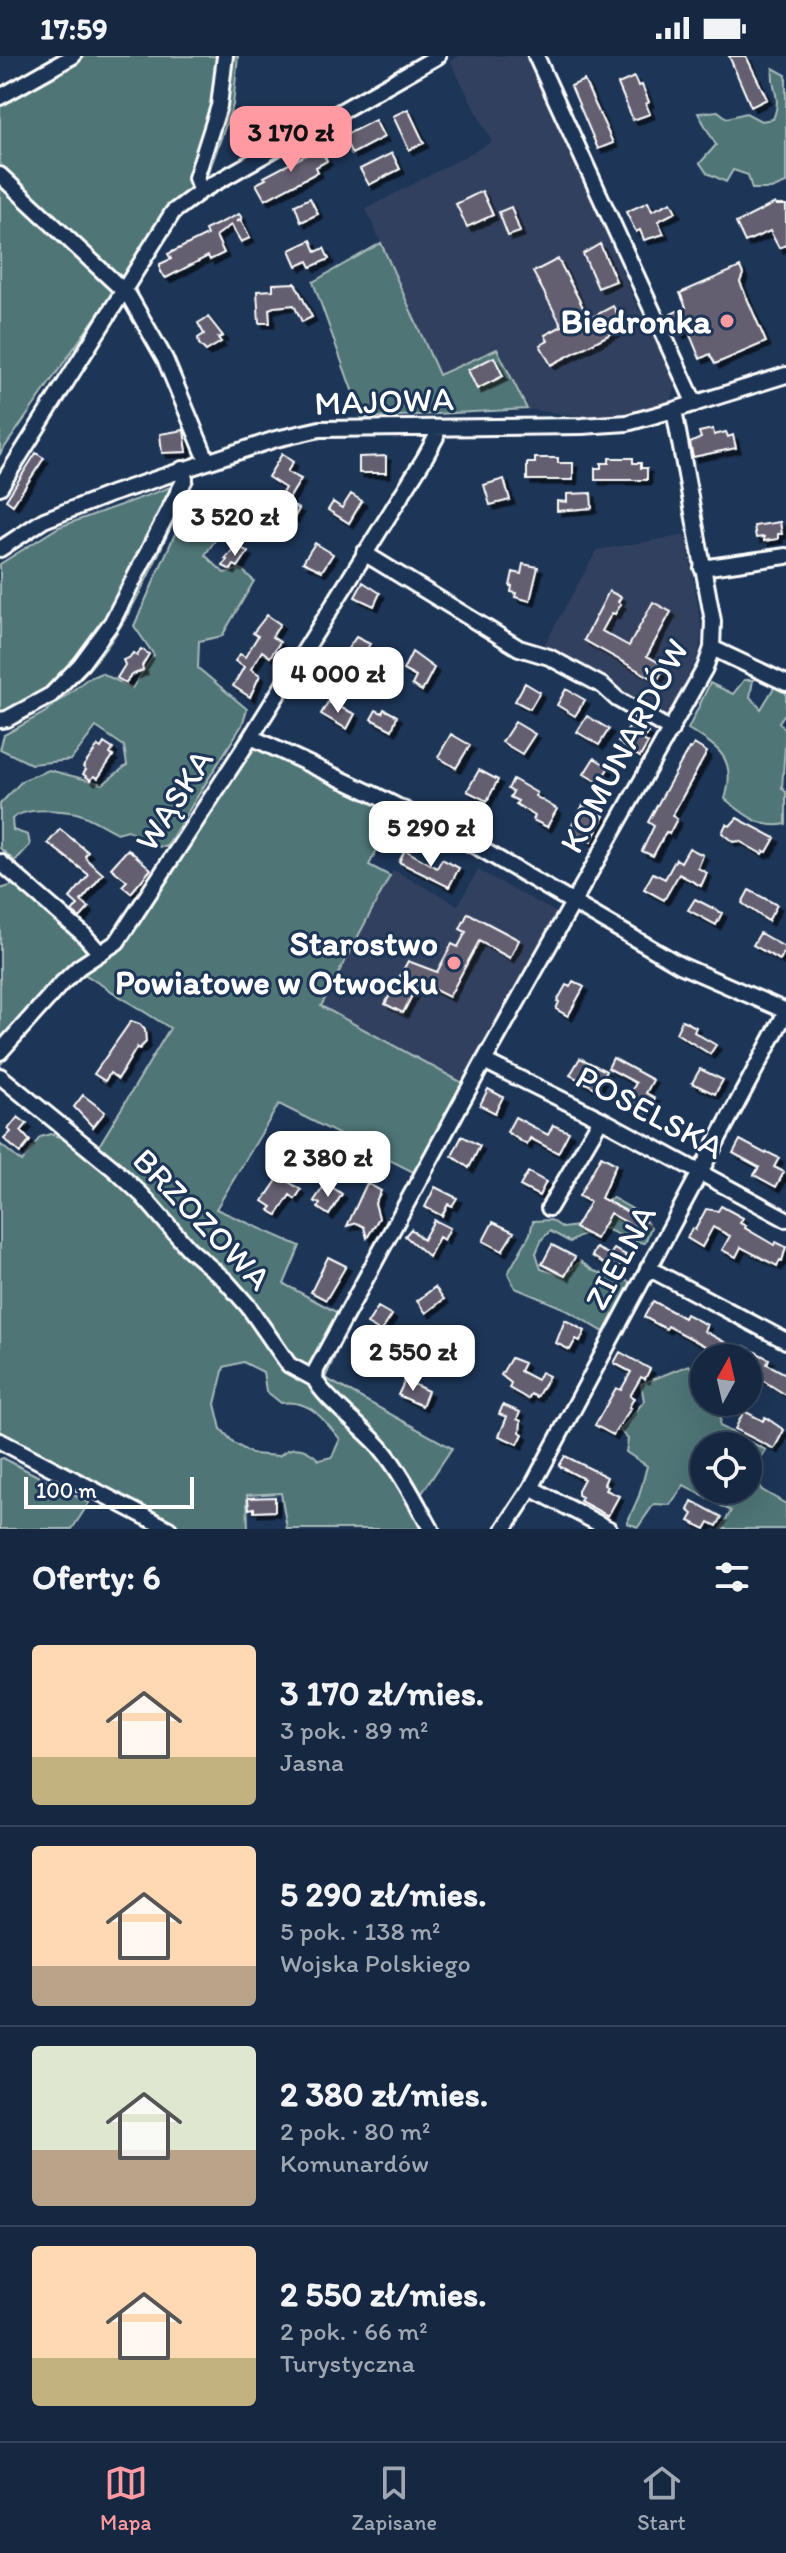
<!DOCTYPE html>
<html lang="pl">
<meta charset="utf-8">
<style>
body{margin:0;font-family:Itim,sans-serif;background:#23344c;color:#f1f3f6;height:100vh;display:flex;flex-direction:column;font-size:30px;white-space:nowrap}
*{box-sizing:border-box;margin:0}
p{font-size:26px;color:#9ea6b1}
.icon{flex:none;width:44px;height:44px;fill:none;stroke:currentColor;stroke-width:2;stroke-linecap:round;stroke-linejoin:round}
.map{position:relative;height:1473px;overflow:hidden}
.side{display:flex;flex-direction:column;background:#162841;flex:1}
.side>*{flex:none}
.needle{width:52px;rotate:8deg}
.controls{position:absolute;left:690px;top:1288px;display:grid;gap:16px}
.controls a{display:grid;place-items:center;width:72px;height:72px;border-radius:50%;background:#162841;box-shadow:0 8px 32px #0002,0 0 0 2px #35445a;font-size:40px}
.scale{position:absolute;left:24px;bottom:20px;width:170px;box-sizing:border-box;padding-left:8px;border:4px solid #fff;border-top:0;font-size:22px;line-height:28px;white-space:nowrap;color:#fff;-webkit-text-stroke:6px #1d3557;paint-order:stroke}
.price{position:absolute;translate:-50% -68px;padding:0 18px;border-radius:16px;background:#fff;color:#222;font-size:26px;line-height:52px;filter:drop-shadow(0 2px 4px #0008)}
.price::after{content:'';position:absolute;left:50%;top:48px;width:24px;height:18px;margin-left:-12px;background:inherit;clip-path:polygon(0 0,100% 0,50% 100%)}
.price.active{background:#ff9aa2;color:#111}
ul{padding:0;list-style:none}
li{display:flex;align-items:center;gap:24px;height:200px;padding:0 32px}
li+li{border-top:2px solid #35445a}
li span{display:grid;place-items:center;flex:none;width:224px;height:160px;border-radius:8px;color:#555}
li>.icon{margin-inline-start:auto}
span .icon{width:96px;height:96px;fill:#fffc;stroke-width:1}
li b{font-size:34px}
h2{display:flex;justify-content:space-between;align-items:center;height:96px;padding:0 32px;font-size:34px}
.status{display:flex;justify-content:space-between;align-items:center;height:56px;padding:0 40px;background:#162841;direction:ltr}
.status svg{height:22px;fill:currentColor}
.tabs{display:flex;justify-content:space-around;align-items:center;height:112px;border-top:2px solid #35445a;background:#162841;font-size:22px;color:#9ea6b1}
.tabs a{display:grid;justify-items:center;gap:4px}
.tabs .active{color:#ff9aa2}
.map>svg:first-child{display:block}
.built{fill:#32415e}
.green{fill:#507576;stroke:#a8baba;stroke-width:2;fill-rule:evenodd}
.building{fill:#635e70;stroke:#fff;stroke-width:2;filter:url(#shadow)}
.lines{fill:none;stroke-linecap:round;stroke-linejoin:round}
.minor-casing{stroke:#fff;stroke-width:20}
.minor{stroke:#1d3557;stroke-width:14}
.poi-dot{fill:#ff9aa2;stroke:#1d3557;stroke-width:3}
.labels{text-anchor:middle;dominant-baseline:central;stroke-width:6;stroke-linejoin:round;paint-order:stroke}
.poi-label{font-size:34px;font-weight:bold;fill:#fff;stroke:#1d3557;text-anchor:end}
.street-label{font-size:34px;fill:#fff;stroke:#1d3557}
</style>
<div class="status"><b>17:59</b><svg viewBox="0 0 49 12"><path d="M0 12V9h3v3zM5 12V6h3v6zM10 12V3h3v9zM15 12V0h3v12zM26 1h20v11H26zM47 4h2v5h-2z"/></svg></div>
<div class="map">
<svg width="786" height="1473" viewBox="0 0 786 1473">
<defs>
<filter id="shadow"><feDropShadow dx="4.5" dy="4.5" stdDeviation="0" flood-color="#0009"/></filter>
</defs>
<rect width="100%" height="100%" fill="#1d3557"/>
<filter id="ink" filterUnits="userSpaceOnUse"><feTurbulence type="fractalNoise" baseFrequency=".0125" numOctaves="2"/><feDisplacementMap in="SourceGraphic" scale="16" xChannelSelector="R" yChannelSelector="G"/><feConvolveMatrix kernelMatrix="1 2 1 2 8 2 1 2 1" color-interpolation-filters="sRGB"/></filter>
<g filter="url(#ink)">
<!-- built -->
<path class="built" d="M460 0H525L561 71 635 246 677 327 671 345 632 356 590 361 527 353 497 294 439 319 366 153 492 86 450 5Z
M686 479 701 571 700 588 698 600 668 659 664 660 543 591 597 494Z
M393 814 458 849 478 814 557 857 461 1034 317 956Z"/>
<!-- green -->
<path class="green" d="M59 0H238L233 49 207 121 124 247 111 239 0 398V34Z
M773 12 786 19V127L771 133H752L748 119 733 114 726 126 707 117 700 107 716 89 698 57 718 55 727 62 746 57 761 65 773 63C783 39 770 34 773 12Z
M381 187 439 319 497 293 527 353 362 362 313 226Z
M193 423C154 503 120 609 39 654 26 662 15 669 0 671V508L59 471Z
M194 435 231 461 205 499 224 517 241 513 254 525 222 580 199 585 198 612 247 653 242 669 166 791 150 790 128 774 117 777C104 771 89 760 76 757 58 754 25 751 12 763L13 774 28 779 30 789 15 805 0 792V748L23 724 49 714 103 728 127 709 124 690 96 671 71 704 31 708 0 693 4 679 44 657 87 623 101 617 132 632 154 599 134 570Z
M744 624H753L750 641 761 653 775 630 786 635V656L779 666 786 675 782 732 786 736V768C761 774 744 758 725 743 737 703 720 692 688 673L710 627 733 638Z
M246 671 401 748 369 809 390 820 321 950 470 1031 425 1122 279 1048 216 1153 300 1190 284 1228 351 1264 325 1322 452 1392 416 1446 430 1473H287L281 1437 247 1439 248 1473H180L0 1377V1088L22 1106 40 1081 50 1078 97 1093 170 972 84 918 65 932 0 1009V833L16 828 83 885 111 891ZM243 1306 263 1316 266 1335 281 1347C310 1343 322 1362 340 1383L332 1401 319 1404C307 1392 293 1387 279 1400L252 1398 234 1387 221 1373 215 1348 224 1311Z
M613 1142 636 1155 651 1171 645 1187C628 1186 614 1175 598 1170L570 1186 550 1175 542 1183 536 1197 541 1213 565 1220 580 1205 594 1215 631 1226 604 1276 563 1252 515 1232 508 1217 530 1178 533 1165 551 1164 563 1172 577 1170 586 1155Z
M689 1309 704 1329V1346H712L721 1357 720 1370 766 1394 752 1414 762 1434 786 1448V1473H721L731 1455 684 1429 670 1449 654 1448 638 1471 627 1467 639 1440 647 1410 626 1396 628 1383 620 1375 644 1345 641 1328ZM704 1390H748V1434H704Z
M3 1402 89 1447 72 1473H0V1403Z"/>
<!-- building -->
<path class="building" d="M729 0H746L767 43 751 51Z
M634 21 638 30 642 29 649 46 646 48 650 58 633 64 618 28Z
M584 24 613 87 598 93 571 30Z
M408 53 424 87 409 94 393 60Z
M375 64 384 81 352 98 343 80Z
M319 92 327 105 316 111 318 116 265 144 256 128 266 123 264 121Z
M392 97 400 113 369 129 360 113Z
M482 135 493 159 467 171 456 148Z
M310 142 318 158 301 166 295 149Z
M648 146 652 155 671 146 676 156 658 165 664 178 644 184 640 174 636 176 626 156Z
M775 147 776 149H786V189L779 192 770 175 745 186 736 167Z
M511 151 520 176 508 180 499 156Z
M239 158 242 162 236 166 241 164 250 182 241 186 231 169 216 180 224 197 210 204 208 200 166 222 160 216V208L171 203 168 198 207 179 205 174Z
M311 184 316 196 324 192 329 203 311 211 308 205 297 210 290 194Z
M600 188 616 225 598 232 583 198Z
M558 203 589 263 613 250 624 271 551 309 540 289 548 285 545 279 562 270 533 216Z
M740 211 743 218 740 226 766 286 715 308 710 298 700 303 688 274 680 278 671 258 686 251 680 237Z
M295 227 312 261 302 266 294 249 274 251 269 253 270 267H259L257 235 273 234V228Z
M208 261 223 280 218 282 221 286 206 295 199 288 198 282 204 278 198 267Z
M494 301 503 320 477 333 468 314Z
M713 373 714 379 726 376 728 381 733 379 736 392 693 401 690 387 701 382 699 376Z
M184 374 187 396 162 397 160 378Z
M36 397 44 402 13 449 6 444Z
M282 398 293 406 287 416 301 423 287 446 299 453 294 462 275 449 285 432 268 421Z
M386 400V417H359V401Z
M535 402H558V407H573V424H527V407H535Z
M609 402H633V407H641V412H647V424H595V412H601V407H609Z
M504 423 510 444 490 449 484 429Z
M228 434 236 440 234 442 265 459 255 475 217 450Z
M591 437 592 452 557 455V445L567 446V438Z
M351 438 362 445 349 467 328 454 333 446 342 452Z
M780 466 782 478H778V483L764 485V481L756 482 754 470Z
M315 487 333 498 322 515 303 506Z
M237 489 248 496 238 511 234 509 231 514 223 510 227 504 225 503Z
M523 508 538 511 530 545 515 541 516 537 511 536 512 530H510L513 516 521 518Z
M363 526 380 537 374 550 355 541Z
M609 535 621 541 618 546 621 548 615 558 612 557 602 575 629 590 653 546 671 556 647 600 665 610 657 625 584 584Z
M267 559 280 568 272 581 280 586 270 601 262 595 251 613 260 619 250 641 233 630 244 611 235 605 240 598 245 601 258 580 253 577Z
M356 581 370 588 367 593 393 607 388 616 347 594Z
M141 593 149 598 142 610 143 614 130 620 126 627 117 622 125 609 123 604 129 602 133 597 137 600Z
M412 596 434 612 422 635 412 629 416 621 403 614Z
M525 627 540 636 530 653 515 645Z
M566 633 585 644 575 660 557 649Z
M328 646 355 658 347 673 321 658Z
M384 653 397 660 392 674 371 663 376 654 382 657Z
M587 660 609 673 599 689 577 676Z
M515 666 535 678 522 698 502 686Z
M633 667 648 677 643 684 648 687 640 701 618 686Z
M451 678 470 689 456 712 438 701Z
M104 687 113 693 110 698 113 700 98 722 94 720 91 724 83 718 86 714 83 711 98 690 101 692Z
M694 688 707 696 672 760 677 763 669 778 666 776 653 800 642 795 654 770 648 766 689 692 691 693Z
M594 702 609 711 599 727 584 718Z
M479 714 498 724 487 745 467 735Z
M513 723 537 737 535 740 557 753 547 771 533 764 535 760 516 748 518 745 510 741 513 736 508 733Z
M583 749 604 760 591 786 569 774Z
M737 762 775 782 767 796 764 795 762 798 739 785 733 786 722 777 726 768 730 770Z
M60 773 88 796 85 800 87 804 103 818 81 845 89 852 80 862 72 856 78 849 70 842 89 819 48 787Z
M689 792 703 799 698 812 707 817 701 830 679 818 664 844 644 833 653 817 665 823 676 803 681 806Z
M128 793 151 813 131 837 122 830 127 825 111 812Z
M405 794 437 812 442 803 459 812 449 831 399 806Z
M749 834 777 849 768 865 742 847Z
M695 843 722 857 716 869 688 854Z
M468 857 519 884 510 902 479 885 449 941 419 926 403 957 385 948 408 905 437 916 452 888 458 891 466 876 460 873Z
M760 877 786 892 780 904 753 889Z
M573 925 584 931 568 960 556 953 559 946 557 945 566 929 570 931Z
M682 964 696 971 694 976 716 989 710 998 676 977Z
M131 965 140 968 145 974 146 986 139 993 137 991 118 1023 110 1017 105 1025 94 1018Z
M580 1002 606 1015 597 1033 570 1019Z
M613 1002 653 1024 646 1037 655 1042 644 1061 624 1049 636 1027 608 1012Z
M700 1013 723 1024 715 1038 692 1027Z
M488 1033 503 1041 495 1057 480 1049Z
M83 1039 105 1056 93 1071 74 1051Z
M18 1061 27 1068 21 1075 30 1085 20 1097 4 1083 11 1076 8 1073Z
M515 1061 548 1079 553 1069 569 1076 558 1097 530 1082 527 1089 507 1076Z
M462 1080 480 1090 469 1112 452 1100Z
M740 1084 766 1098 767 1096 779 1102 774 1111 784 1116 776 1131 754 1119 759 1111 733 1097Z
M601 1100 616 1108 601 1142 645 1165 640 1174 610 1157 596 1183 575 1172 590 1146 579 1140Z
M528 1116 546 1126 539 1140 520 1130Z
M280 1120 301 1134 295 1143 290 1139 277 1159 269 1154 272 1151 263 1145Z
M326 1127 342 1138 329 1159 318 1152 320 1148 314 1145Z
M367 1127 381 1135 375 1147 379 1162 367 1182 364 1171 357 1167 347 1170Z
M435 1131 457 1142 452 1150 448 1148 442 1160 425 1151Z
M721 1150 743 1162 740 1167 746 1170 745 1172 774 1189 776 1186 786 1191 782 1205 780 1204 777 1210 741 1191 736 1201 722 1194 730 1180 713 1171 702 1191 687 1182 692 1172 695 1174 706 1153 718 1155Z
M434 1164 450 1172 444 1184 439 1181 429 1201 405 1180 411 1173 423 1184Z
M493 1166 514 1176 502 1195 483 1185Z
M552 1189 575 1201 565 1220 542 1208Z
M596 1192 610 1199 614 1193 626 1199 616 1215 592 1200Z
M328 1201 346 1210 326 1244 311 1236Z
M435 1231 444 1243 426 1257 417 1245Z
M653 1245 684 1262 686 1258 707 1269 704 1275 741 1295 744 1290 769 1303 767 1308 786 1318V1339L748 1315V1302H716L704 1296 707 1291 668 1270 666 1273 644 1261Z
M378 1251 392 1259 381 1276 367 1268Z
M565 1264 585 1275 580 1285 576 1283 570 1294 556 1287Z
M620 1296 650 1313 645 1323 641 1321 630 1340 634 1342 629 1351 631 1352 613 1379 595 1369 616 1332 621 1334 631 1316 614 1307Z
M511 1302 524 1307 520 1315 537 1324 541 1316 549 1320 537 1341 531 1338 528 1343 509 1332 511 1327 501 1319Z
M405 1324 428 1335 422 1350 398 1339Z
M503 1349 520 1356 517 1363 521 1365 520 1376 523 1378 518 1388 499 1380 507 1361 499 1358Z
M744 1355 763 1365 765 1361 784 1374 774 1393 735 1373Z
M565 1400 607 1421 604 1428 608 1431 606 1434 619 1440 608 1460 580 1445 582 1441 578 1439V1434L584 1423 559 1410Z
M275 1441V1455L254 1456V1452L249 1453 248 1442Z
M692 1445 722 1461 717 1470 709 1466 705 1473 689 1465 693 1458 688 1454Z"/>
<g class="lines">
<defs>
<path id="minor" d="M536 0 695 348
M0 41 73 0
M0 119 129 240 165 303 207 404
M201 135 196 122 219 50 225 0
M0 431 173 156 201 135 438 0
M0 493 44 464 111 438 276 383 320 373 582 370 627 367 674 354 786 319
M364 497 519 592 549 601 603 630 617 643 671 674
M702 512 786 500
M712 592 786 627
M0 664 7 663 51 639 81 608 112 566 185 423 182 413
M251 681 375 739 481 793 680 909 786 955
M0 806 83 878 100 897
M0 996 59 930 79 911 117 886 251 681 424 403 436 381 437 372
M484 1005 601 1063 786 1163
M0 1020 114 1113 142 1139 188 1192 225 1224 248 1250 289 1309 315 1323
M549 1152 601 1063
M648 1212 786 1285
M315 1323 316 1314 484 1005 705 612 712 592 713 565 674 354
M315 1323C321 1340 366 1374 381 1392 401 1416 416 1446 431 1473
M0 1385 169 1473
M531 1432 609 1473
M504 1473 531 1432 786 956"/>
</defs>
<!-- minor casing -->
<use href="#minor" class="minor-casing"/>
<!-- minor -->
<use href="#minor" class="minor"/>
</g>
</g>
<!-- markers -->
<g class="poi-dot">
<circle cx="727" cy="265" r="8"/>
<circle cx="454" cy="907" r="8"/>
</g>
<g class="labels">
<!-- poi labels -->
<g class="poi-label">
<text x="711" y="265">Biedronka</text>
<text x="438" y="887">Starostwo<tspan x="438" dy="39">Powiatowe w Otwocku</tspan></text>
</g>
<!-- street labels -->
<g class="street-label">
<text transform="translate(384 345) rotate(-2)">MAJOWA</text>
<text transform="translate(624 690) rotate(-62)">KOMUNARDÓW</text>
<text transform="translate(174 744) rotate(-57)">WĄSKA</text>
<text transform="translate(650 1056) rotate(28)">POSELSKA</text>
<text transform="translate(202 1163) rotate(46)">BRZOZOWA</text>
<text transform="translate(620 1201) rotate(-62)">ZIELNA</text>
</g>
</g>
</svg>
<div class="controls">
<a><svg class="needle" viewBox="-14 -14 28 28"><path d="M0-13l5 13h-10z" fill="#e53935"/><path d="M0 13l5-13h-10z" fill="#9ea6b1"/></svg></a>
<a><svg class="icon" aria-label="locate" viewBox="0 0 24 24"><circle cx="12" cy="12" r="6"/><path d="M12 2v4M12 18v4M2 12h4M18 12h4"/></svg></a>
</div>
<div class="scale">100 m</div>
<b class="price active" style="left:291px;top:118px">3 170 zł</b>
<b class="price" style="left:235px;top:502px">3 520 zł</b>
<b class="price" style="left:338px;top:659px">4 000 zł</b>
<b class="price" style="left:431px;top:813px">5 290 zł</b>
<b class="price" style="left:328px;top:1143px">2 380 zł</b>
<b class="price" style="left:413px;top:1337px">2 550 zł</b>
</div>
<section class="side">
<h2>Oferty: 6<svg class="icon" aria-label="filters" viewBox="0 0 24 24"><path d="M4 7h16M4 17h16"/><circle cx="9" cy="7" r="2"/><circle cx="15" cy="17" r="2"/></svg></h2>
<ul>
<li><span style="background:linear-gradient(#ffd9b3 70%,#c2b280 0)"><svg class="icon" aria-label="home" viewBox="0 0 24 24"><path d="M3 11l9-7 9 7M6 9v11h12V9"/></svg></span><div><b>3 170 zł/mies.</b><p>3 pok. · 89 m²</p><p>Jasna</p></div></li>
<li><span style="background:linear-gradient(#ffd9b3 75%,#b9a48a 0)"><svg class="icon" aria-label="home" viewBox="0 0 24 24"><path d="M3 11l9-7 9 7M6 9v11h12V9"/></svg></span><div><b>5 290 zł/mies.</b><p>5 pok. · 138 m²</p><p>Wojska Polskiego</p></div></li>
<li><span style="background:linear-gradient(#dfe7d0 65%,#b9a48a 0)"><svg class="icon" aria-label="home" viewBox="0 0 24 24"><path d="M3 11l9-7 9 7M6 9v11h12V9"/></svg></span><div><b>2 380 zł/mies.</b><p>2 pok. · 80 m²</p><p>Komunardów</p></div></li>
<li><span style="background:linear-gradient(#ffd9b3 70%,#c2b280 0)"><svg class="icon" aria-label="home" viewBox="0 0 24 24"><path d="M3 11l9-7 9 7M6 9v11h12V9"/></svg></span><div><b>2 550 zł/mies.</b><p>2 pok. · 66 m²</p><p>Turystyczna</p></div></li>
</ul>
</section>
<nav class="tabs">
<a class="active"><svg class="icon" aria-label="map" viewBox="0 0 24 24"><path d="M3 6l6-2 6 2 6-2v14l-6 2-6-2-6 2zM9 4v14M15 6v14"/></svg>Mapa</a>
<a><svg class="icon" aria-label="saved" viewBox="0 0 24 24"><path d="M7 4h10v16l-5-4-5 4z"/></svg>Zapisane</a>
<a><svg class="icon" aria-label="home" viewBox="0 0 24 24"><path d="M3 11l9-7 9 7M6 9v11h12V9"/></svg>Start</a>
</nav>
